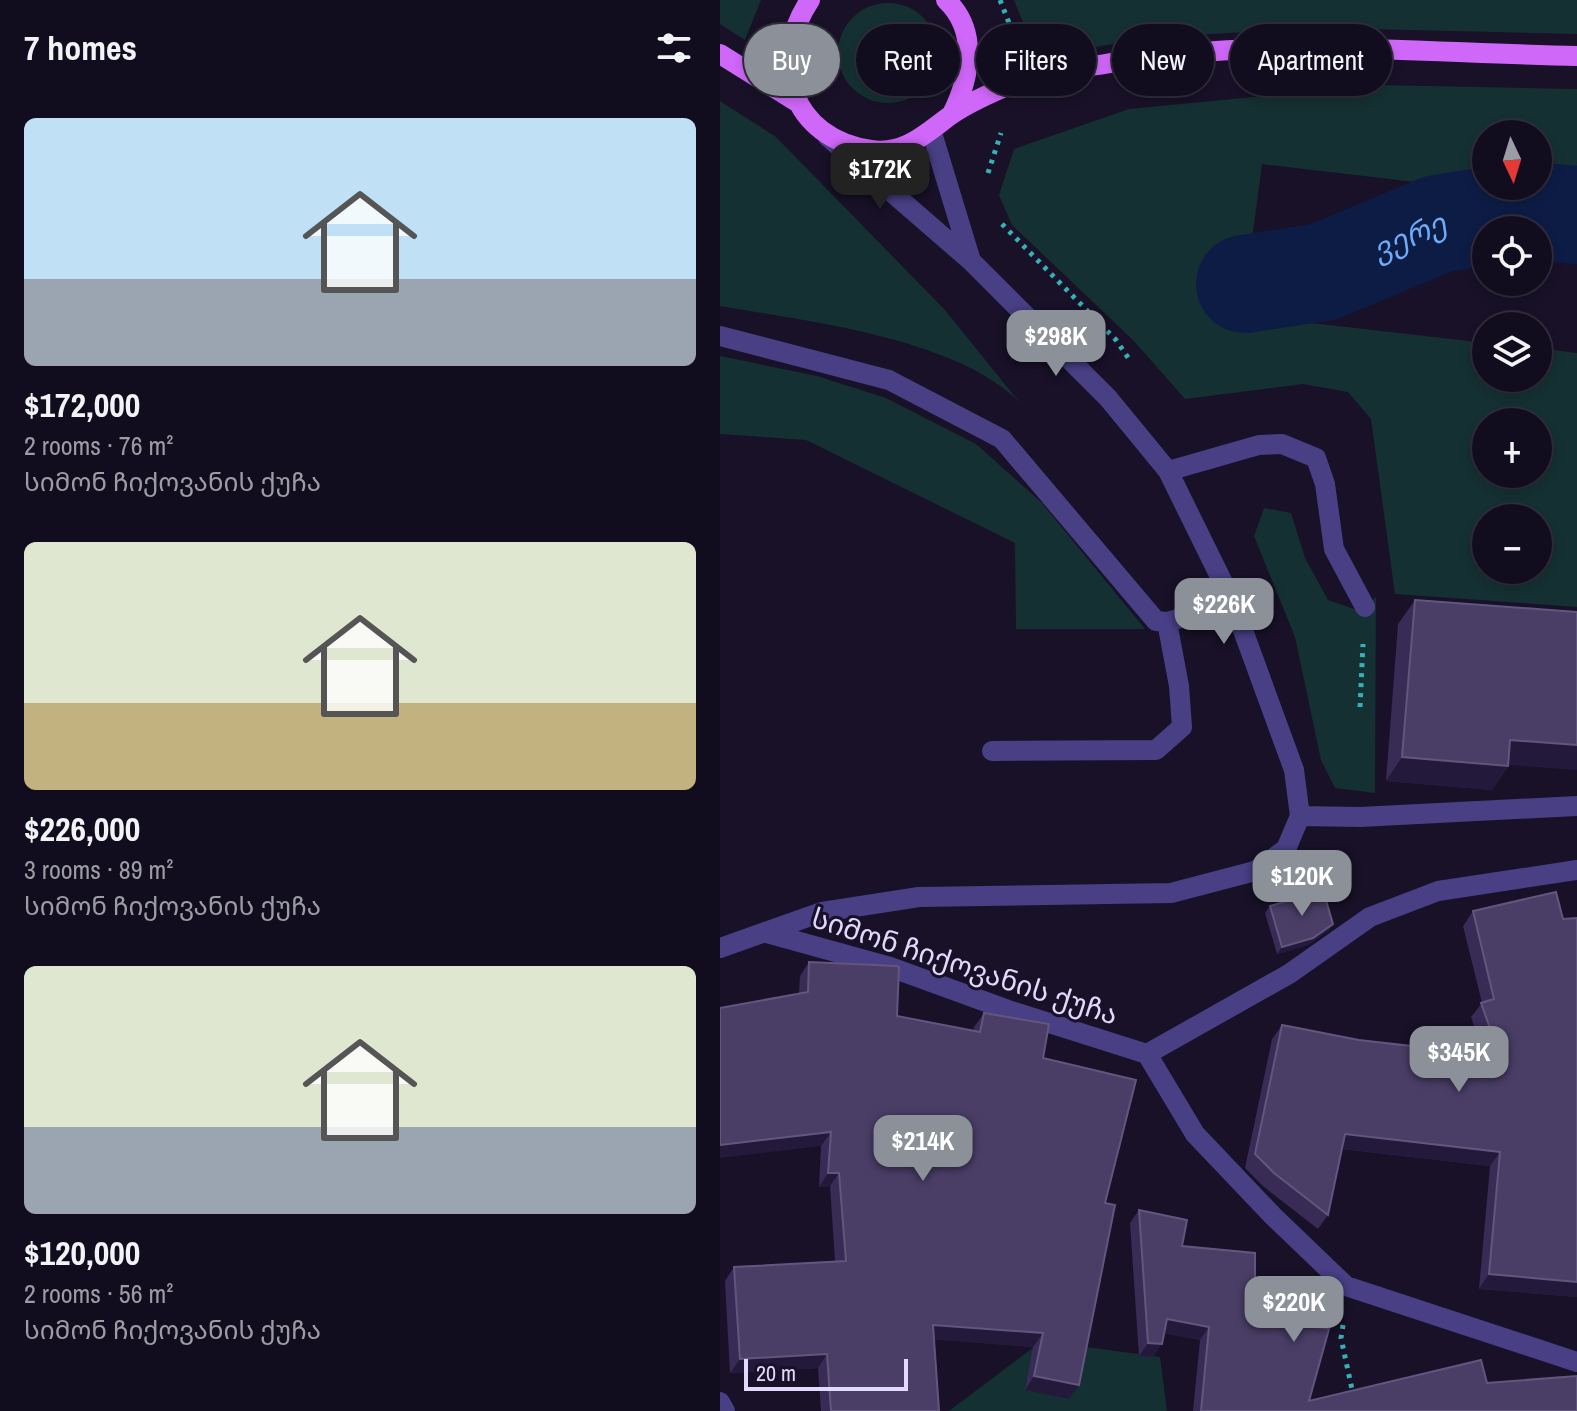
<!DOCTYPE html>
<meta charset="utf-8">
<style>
body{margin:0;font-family:"Archivo Narrow","Noto Sans Georgian",sans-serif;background:#1b1627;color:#f1f3f6;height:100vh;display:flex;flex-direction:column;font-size:30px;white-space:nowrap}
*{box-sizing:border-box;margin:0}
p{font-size:26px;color:#9c9ca4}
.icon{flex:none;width:44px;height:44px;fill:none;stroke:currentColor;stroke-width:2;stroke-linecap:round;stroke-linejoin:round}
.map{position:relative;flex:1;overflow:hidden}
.panel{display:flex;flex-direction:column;background:#120d1e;width:720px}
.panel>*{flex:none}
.hud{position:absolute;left:24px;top:24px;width:712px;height:72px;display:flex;gap:16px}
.needle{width:52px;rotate:176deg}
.tools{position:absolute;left:752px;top:120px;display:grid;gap:16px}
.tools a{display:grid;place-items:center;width:80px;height:80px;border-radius:50%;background:#120d1e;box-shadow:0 4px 12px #0003,0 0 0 2px #312d3c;font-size:40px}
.scale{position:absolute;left:24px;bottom:20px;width:164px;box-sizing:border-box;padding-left:8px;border:4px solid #e2dafd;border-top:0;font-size:22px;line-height:28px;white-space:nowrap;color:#e2dafd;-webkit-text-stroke:6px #181128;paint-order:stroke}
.price{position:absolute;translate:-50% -68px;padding:0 18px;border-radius:16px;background:#8c9099;color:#fff;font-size:26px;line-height:52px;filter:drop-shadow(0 2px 4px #0008)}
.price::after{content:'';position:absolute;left:50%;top:48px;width:24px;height:18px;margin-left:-12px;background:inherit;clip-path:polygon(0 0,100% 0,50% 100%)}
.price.active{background:#222;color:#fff}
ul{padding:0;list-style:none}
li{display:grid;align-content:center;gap:16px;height:424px;padding:0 24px}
li span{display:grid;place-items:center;height:248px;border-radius:12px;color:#555}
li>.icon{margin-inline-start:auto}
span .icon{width:144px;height:144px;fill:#fffc;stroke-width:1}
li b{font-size:34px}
h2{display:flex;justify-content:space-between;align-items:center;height:96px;padding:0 24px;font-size:34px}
.pill{padding:0 28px;border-radius:36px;background:#120d1e;box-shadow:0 4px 12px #0003,0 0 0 2px #312d3c;font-size:28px;line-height:72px}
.pill.active{background:#8c9099;color:#fff}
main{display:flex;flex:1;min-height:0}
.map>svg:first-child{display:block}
.green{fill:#153032;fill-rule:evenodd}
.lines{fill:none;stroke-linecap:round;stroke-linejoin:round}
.river{stroke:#0d1c45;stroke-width:98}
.path{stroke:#36b1b5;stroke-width:5;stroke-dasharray:4 6;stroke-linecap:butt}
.minor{stroke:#483f85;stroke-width:20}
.major{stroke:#cf67f8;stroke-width:20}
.wall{fill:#382b55}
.shaded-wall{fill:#23193b}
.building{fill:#4a3e67;stroke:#62567e;stroke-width:2}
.labels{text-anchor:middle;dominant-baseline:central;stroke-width:6;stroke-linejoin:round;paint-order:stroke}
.street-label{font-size:28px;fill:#e2dafd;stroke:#181128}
.water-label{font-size:30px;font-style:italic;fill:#6eabf8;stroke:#181128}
</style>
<main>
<section class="panel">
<h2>7 homes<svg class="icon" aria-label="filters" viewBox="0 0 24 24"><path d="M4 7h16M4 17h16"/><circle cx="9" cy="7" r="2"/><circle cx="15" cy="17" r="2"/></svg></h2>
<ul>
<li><span style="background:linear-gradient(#bfe0f5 65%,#9aa5b1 0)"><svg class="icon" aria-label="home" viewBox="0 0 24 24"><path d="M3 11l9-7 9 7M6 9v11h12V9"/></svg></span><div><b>$172,000</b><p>2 rooms · 76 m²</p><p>სიმონ ჩიქოვანის ქუჩა</p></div></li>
<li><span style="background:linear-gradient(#dfe7d0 65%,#c2b280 0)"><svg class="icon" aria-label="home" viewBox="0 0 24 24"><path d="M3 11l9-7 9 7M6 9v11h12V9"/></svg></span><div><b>$226,000</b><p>3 rooms · 89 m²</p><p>სიმონ ჩიქოვანის ქუჩა</p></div></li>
<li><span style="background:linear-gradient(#dfe7d0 65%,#9aa5b1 0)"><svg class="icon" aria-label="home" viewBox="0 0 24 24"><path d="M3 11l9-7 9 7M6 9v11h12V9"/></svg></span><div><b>$120,000</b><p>2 rooms · 56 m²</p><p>სიმონ ჩიქოვანის ქუჩა</p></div></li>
</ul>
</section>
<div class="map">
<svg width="857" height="1411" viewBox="0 0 857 1411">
<rect width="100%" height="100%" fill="#181128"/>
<!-- green -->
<path class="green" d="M0 0H41L25 40 0 24Z
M294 0H857V34L607 28 433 37 317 57Z
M118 53a50 50 0 1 1 100 0a50 50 0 1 1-100 0Z
M659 85 857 89V201L542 164 522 315 766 343V378H818V348L857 353V607L675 594 651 419 628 392 583 384 465 399 414 341 292 225 279 195 294 149 409 109ZM766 134H818V186H766ZM818 422V474H766V422ZM818 518V570H766V518Z
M0 101 56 137 225 310 333 444C320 429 308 411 294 397 228 337 86 321 0 306Z
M0 356 97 376 166 398 256 444 322 503 425 629H296L295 543 86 440 0 434Z
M544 508 571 513 585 558 608 600 640 611 656 597 655 793 615 788 601 760 575 637 534 536Z
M322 1341 440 1357 447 1411H229Z"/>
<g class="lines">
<!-- river -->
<path class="river" id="s1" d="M525 284 603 272 718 224 805 210 857 215"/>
<!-- path -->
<path class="path" d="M280 0 297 43
M268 173 281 133
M282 224 396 340 409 359
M640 707 643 644
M623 1325 621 1338 633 1394"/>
<!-- minor -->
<path class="minor" d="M212 133 251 261
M0 336 169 380 282 439 436 621 447 622 513 603
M448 471 539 445 562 444 596 458 605 484 614 549 645 607
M272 751 436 750 462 727 459 686 447 622
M580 816 640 817 857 806
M47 933 170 967 288 1010 427 1054 475 1134 553 1216 626 1286 857 1362
M0 948 102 912 199 897 451 893 535 871 566 849 580 816 574 770 513 603 448 471 388 398 251 261 108 137
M427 1054 569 974 650 917 718 891 857 870
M0 1402 5 1411"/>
<!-- major -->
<path class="major" d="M90 0C48 63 71 138 151 150 185 155 206 133 231 115 249 102 292 83 313 76 336 69 362 68 385 64 542 36 699 53 857 56
M226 0C259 31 250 78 232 114
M0 54 77 102"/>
</g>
<!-- wall -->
<path class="wall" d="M695 600 789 765 772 790 666 781 678 624Z
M550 906 613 924 608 931 588 945 557 954 545 913Z
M753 911 843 919 857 918V1297L759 1289 770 1166 622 1149 608 1215 598 1229 544 1187 525 1168 552 1039 562 1025 639 1040 764 1055 751 1017 762 1003 743 926Z
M89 962 177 1016 253 1031 254 1027 264 1013 323 1058 385 1203 349 1399 305 1390 313 1347 214 1339 219 1411H101L98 1368 10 1373 5 1281 14 1267 115 1261 110 1186 99 1187 101 1146 79 993 80 976Z
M419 1210 462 1246 535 1317 589 1401 767 1383 857 1411H473L480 1340 444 1333 433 1357 419 1356 410 1223Z"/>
<!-- shaded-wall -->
<path class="shaded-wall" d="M790 740 857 745V770L773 764Z
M682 757 788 766 772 790 666 781Z
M613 924 608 931 588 945 557 954 562 947Z
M111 1132 101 1146 0 1158V1145Z
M625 1134 780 1152 770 1166 615 1148Z
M108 1173H119L110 1186 99 1187Z
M769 1274 857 1282V1297L759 1289Z
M447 1319 489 1327 480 1340 438 1332Z
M213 1325 323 1333 313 1347 203 1339Z
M428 1343 442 1344 433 1357 419 1356Z
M107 1354 98 1368 10 1373 20 1359Z
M314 1376 359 1385 349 1399 305 1390Z"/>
<!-- building -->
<path class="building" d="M695 600 857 612V745L790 740 788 766 682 757Z
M603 890 613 924 593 938 562 947 550 906Z
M836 892 843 919 857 918V1282L769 1274 780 1152 625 1134 608 1215 554 1173 535 1154 562 1025 639 1040 780 1056 761 1003 774 999 753 911Z
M89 962 176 966 179 967 177 1016 260 1032 264 1013 329 1024 323 1058 416 1080 385 1203 395 1205 359 1385 314 1376 323 1333 213 1325 219 1411H111L107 1354 20 1359 14 1267 126 1261 119 1173H108L111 1132 0 1145V1008L88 992Z
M419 1210 467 1220 462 1246 535 1253V1317L609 1329 589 1401 761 1360 767 1383 857 1376V1411H481L489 1327 447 1319 442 1344 428 1343Z"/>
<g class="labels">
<!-- street labels -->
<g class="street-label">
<text transform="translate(245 966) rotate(18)">სიმონ ჩიქოვანის ქუჩა</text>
</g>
<!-- water labels -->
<g class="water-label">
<text stroke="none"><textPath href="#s1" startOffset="172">ვერე</textPath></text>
</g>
</g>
</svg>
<div class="tools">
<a><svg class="needle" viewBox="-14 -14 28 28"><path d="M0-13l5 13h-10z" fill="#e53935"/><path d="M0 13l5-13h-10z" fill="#9c9ca4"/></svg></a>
<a><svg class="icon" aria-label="locate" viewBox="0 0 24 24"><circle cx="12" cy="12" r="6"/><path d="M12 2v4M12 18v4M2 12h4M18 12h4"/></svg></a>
<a><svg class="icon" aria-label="layers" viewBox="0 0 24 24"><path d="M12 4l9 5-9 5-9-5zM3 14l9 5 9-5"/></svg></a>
<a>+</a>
<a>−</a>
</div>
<div class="scale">20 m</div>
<b class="price active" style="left:160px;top:211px">$172K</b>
<b class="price" style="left:336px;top:378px">$298K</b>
<b class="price" style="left:504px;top:646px">$226K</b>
<b class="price" style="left:582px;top:918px">$120K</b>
<b class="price" style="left:739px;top:1094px">$345K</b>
<b class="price" style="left:203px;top:1183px">$214K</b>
<b class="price" style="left:574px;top:1344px">$220K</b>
<div class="hud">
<a class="pill active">Buy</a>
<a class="pill">Rent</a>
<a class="pill">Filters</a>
<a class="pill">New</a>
<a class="pill">Apartment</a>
</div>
</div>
</main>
